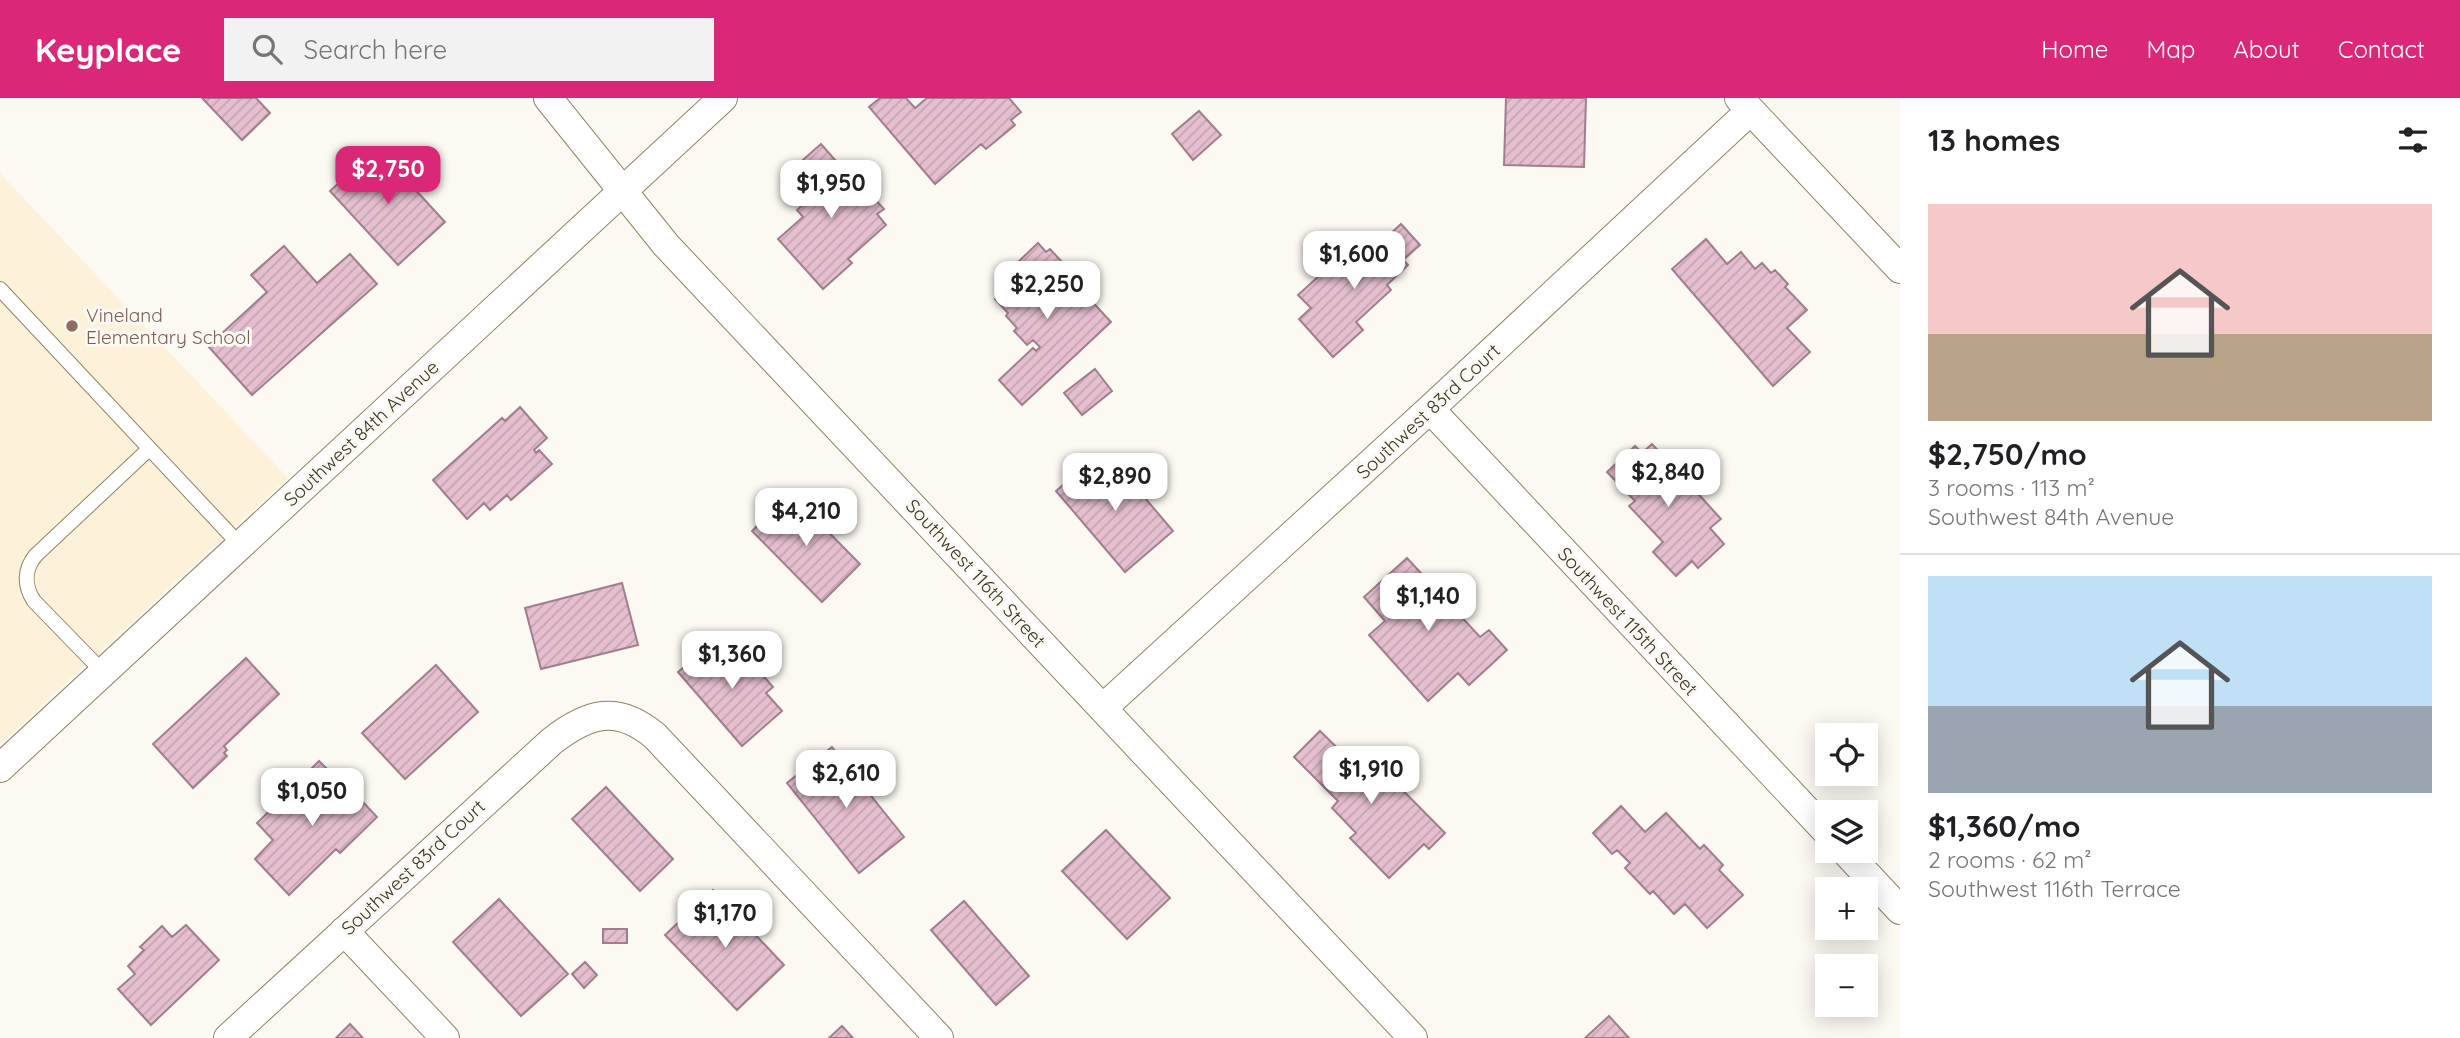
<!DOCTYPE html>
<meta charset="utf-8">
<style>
body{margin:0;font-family:Quicksand,sans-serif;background:#f2f2f2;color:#202124;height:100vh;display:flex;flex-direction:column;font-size:26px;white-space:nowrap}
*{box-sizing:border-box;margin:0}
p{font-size:23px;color:#757577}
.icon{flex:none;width:38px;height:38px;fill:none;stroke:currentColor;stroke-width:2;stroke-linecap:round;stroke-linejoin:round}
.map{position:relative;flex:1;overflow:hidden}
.sheet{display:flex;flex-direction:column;background:#fff;width:560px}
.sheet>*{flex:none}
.buttons{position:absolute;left:1815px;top:625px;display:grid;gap:14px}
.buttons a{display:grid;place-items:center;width:63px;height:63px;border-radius:0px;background:#fff;box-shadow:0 4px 18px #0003;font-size:35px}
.price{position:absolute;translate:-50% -60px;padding:0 16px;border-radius:14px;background:#fff;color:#222;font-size:23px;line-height:46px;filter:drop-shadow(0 2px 4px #0008)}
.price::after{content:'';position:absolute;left:50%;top:42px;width:21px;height:16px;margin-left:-10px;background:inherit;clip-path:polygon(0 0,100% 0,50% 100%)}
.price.selected{background:#db2777;color:#fff}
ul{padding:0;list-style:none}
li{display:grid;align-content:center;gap:14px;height:371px;padding:0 28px}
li+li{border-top:2px solid #e0e0e0}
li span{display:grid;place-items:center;height:217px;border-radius:0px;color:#555}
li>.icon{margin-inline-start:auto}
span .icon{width:126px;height:126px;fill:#fffc;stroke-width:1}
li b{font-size:30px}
h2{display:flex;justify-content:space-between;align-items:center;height:84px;padding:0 28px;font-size:30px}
header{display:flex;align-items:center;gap:42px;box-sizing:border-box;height:98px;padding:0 35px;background:#db2777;color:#fff}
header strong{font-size:33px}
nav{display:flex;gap:38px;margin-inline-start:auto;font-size:24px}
.search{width:490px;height:63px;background:#f2f2f2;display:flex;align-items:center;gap:18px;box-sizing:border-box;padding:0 24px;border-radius:0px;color:#757577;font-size:26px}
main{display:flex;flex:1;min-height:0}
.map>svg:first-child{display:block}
.built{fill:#fdf1d9}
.building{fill:url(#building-hatch);stroke:#a07e8d;stroke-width:2}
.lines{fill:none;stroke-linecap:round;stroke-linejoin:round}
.service-casing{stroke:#918264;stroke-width:16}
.minor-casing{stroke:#918264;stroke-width:30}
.service{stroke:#fff;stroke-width:14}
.minor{stroke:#fff;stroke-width:28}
.education-dot{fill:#8d6e63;stroke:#fcf9f2;stroke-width:2.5}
.labels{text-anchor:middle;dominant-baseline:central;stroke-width:6;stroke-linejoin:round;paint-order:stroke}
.education-label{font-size:19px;fill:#785e54;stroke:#fcf9f2;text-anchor:start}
.street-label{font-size:19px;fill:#3a3427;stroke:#fcf9f2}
</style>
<header>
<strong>Keyplace</strong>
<div class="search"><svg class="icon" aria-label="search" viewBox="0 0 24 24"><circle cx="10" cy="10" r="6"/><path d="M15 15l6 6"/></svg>Search here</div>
<nav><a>Home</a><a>Map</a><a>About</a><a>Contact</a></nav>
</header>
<main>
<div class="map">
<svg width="1900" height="940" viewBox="0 0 1900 940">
<defs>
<pattern id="building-hatch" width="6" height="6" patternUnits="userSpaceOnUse" patternTransform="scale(1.75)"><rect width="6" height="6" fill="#e5becf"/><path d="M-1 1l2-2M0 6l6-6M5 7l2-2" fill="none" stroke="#c5a4b2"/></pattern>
</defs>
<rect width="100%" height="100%" fill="#fcf9f2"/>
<!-- built -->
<path class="built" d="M0 75 288 380 0 646Z"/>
<!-- building -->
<path class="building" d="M202 0H256L270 15 242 42Z
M880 0H906L915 10 927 0H1009L1021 14 1011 22 1015 27 986 51 981 46 935 86 869 9Z
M1506 0H1586L1584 69 1504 67Z
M1199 13 1221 37 1193 62 1172 36Z
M821 46 869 101 872 98 884 111 877 116 886 127 848 161 852 165 823 191 778 141 803 119 797 112 817 94 795 69Z
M377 50 445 124 398 167 330 93Z
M1401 126 1420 147 1403 162 1408 167 1387 187 1391 192 1356 224 1363 232 1333 259 1299 221 1311 210 1298 197 1341 158 1353 170Z
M1706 141 1727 166 1741 154 1755 171 1762 165 1771 175 1775 172 1788 186 1785 189 1807 212 1787 230 1810 254 1773 288 1672 171Z
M1038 145 1046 154 1050 151 1076 179 1072 182 1111 224 1022 307 999 282 1033 250 1036 253 1040 249 1033 242 1027 247 1014 233 1017 230 1006 218 1008 215 995 201 1027 171 1019 163Z
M284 148 317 185 350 156 377 186 252 297 208 248 267 194 251 177Z
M1095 271 1112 293 1082 317 1064 295Z
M520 309 547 340 534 352 536 355 539 352 552 366 511 402 507 397 490 412 484 405 467 421 433 382 502 320 505 323Z
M1652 346 1675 371 1665 380 1672 388 1682 378 1721 421 1710 430 1724 446 1698 470 1692 463 1676 478 1653 454 1663 444 1629 408 1635 403 1607 374 1635 348 1642 355Z
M1096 358 1115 381 1123 374 1173 433 1125 474 1056 393Z
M790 395 860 466 822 504 752 433Z
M1407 460 1480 539 1489 532 1507 552 1469 587 1458 575 1428 603 1369 537 1385 523 1364 499Z
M622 485 638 547 541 571 525 510Z
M715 542 734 564 743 555 773 589 766 595 782 613 742 648 678 574Z
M246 560 279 596 224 648 227 652 224 655 227 658 193 690 153 646Z
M436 567 478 614 405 681 362 635Z
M1320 633 1359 671 1370 659 1445 735 1429 751 1424 746 1389 780 1350 740 1356 735 1332 710 1338 703 1294 659Z
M832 649 904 739 859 775 787 685Z
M319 663 329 673 332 671 377 719 340 755 336 751 289 797 255 761 273 742 257 725 284 699 295 705 317 685 307 675Z
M606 689 673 761 640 793 572 721Z
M1621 708 1645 734 1666 715 1700 751 1704 747 1723 767 1719 772 1743 797 1707 830 1685 806 1674 816 1653 793 1650 796 1625 770 1630 765 1617 752 1612 756 1593 735Z
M1106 732 1170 800 1127 841 1062 773Z
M713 792 784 867 737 912 665 837Z
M499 801 568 876 521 918 453 844Z
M964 803 1029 878 996 907 931 832Z
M186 827 219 862 151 927 118 891 135 876 128 868 144 852 140 849 162 828 172 839Z
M603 831H627V845H603Z
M585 864 597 877 584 890 572 876Z
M1609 918 1629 940H1585Z
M350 926 363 940H336Z
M842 928 853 940H829Z"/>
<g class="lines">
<defs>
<path id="service" d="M0 191 240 447
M103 574 34 503C24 488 24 471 36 457L149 351"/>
<path id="minor" d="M548 0 666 147 1413 940
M1739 0 1900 171
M1430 311 1827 734
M1103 610 1430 311 1750 13
M0 670 723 0
M1844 752 1900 812
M344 833 445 940
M228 940 552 643C588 615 617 606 655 638L939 940"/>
</defs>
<!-- service casing -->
<use href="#service" class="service-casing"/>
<!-- minor casing -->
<use href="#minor" class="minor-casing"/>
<!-- service -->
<use href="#service" class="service"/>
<!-- minor -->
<use href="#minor" class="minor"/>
</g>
<!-- markers -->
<circle class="education-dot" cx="72" cy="228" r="7"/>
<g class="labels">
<!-- education labels -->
<g class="education-label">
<text x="86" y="217">Vineland<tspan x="86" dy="22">Elementary School</tspan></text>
</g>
<!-- street labels -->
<g class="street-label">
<text transform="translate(1428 313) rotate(-43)">Southwest 83rd Court</text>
<text transform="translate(361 335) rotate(-43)">Southwest 84th Avenue</text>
<text transform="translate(976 475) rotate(47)">Southwest 116th Street</text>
<text transform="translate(1628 523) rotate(47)">Southwest 115th Street</text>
<text transform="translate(413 769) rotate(-43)">Southwest 83rd Court</text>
</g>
</g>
</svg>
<div class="buttons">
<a><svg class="icon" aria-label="locate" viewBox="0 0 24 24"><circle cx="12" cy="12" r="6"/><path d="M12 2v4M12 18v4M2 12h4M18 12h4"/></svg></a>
<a><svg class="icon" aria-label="layers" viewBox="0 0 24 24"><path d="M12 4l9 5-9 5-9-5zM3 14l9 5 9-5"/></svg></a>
<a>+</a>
<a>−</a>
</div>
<b class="price selected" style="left:388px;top:108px">$2,750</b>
<b class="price" style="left:831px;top:122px">$1,950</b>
<b class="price" style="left:1354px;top:193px">$1,600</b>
<b class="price" style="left:1047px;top:223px">$2,250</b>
<b class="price" style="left:1668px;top:411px">$2,840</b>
<b class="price" style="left:1115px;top:415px">$2,890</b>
<b class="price" style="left:806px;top:450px">$4,210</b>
<b class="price" style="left:1428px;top:535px">$1,140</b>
<b class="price" style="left:732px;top:593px">$1,360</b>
<b class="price" style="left:1371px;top:708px">$1,910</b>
<b class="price" style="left:846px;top:712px">$2,610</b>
<b class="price" style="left:312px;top:730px">$1,050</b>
<b class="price" style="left:725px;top:852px">$1,170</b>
</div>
<section class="sheet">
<h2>13 homes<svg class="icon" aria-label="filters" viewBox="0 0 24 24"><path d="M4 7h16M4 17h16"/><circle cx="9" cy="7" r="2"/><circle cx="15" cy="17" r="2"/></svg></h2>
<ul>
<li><span style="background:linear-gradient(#f6c9c9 60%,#b9a48a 0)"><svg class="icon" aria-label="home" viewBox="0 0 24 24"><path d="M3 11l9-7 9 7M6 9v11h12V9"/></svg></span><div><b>$2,750/mo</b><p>3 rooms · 113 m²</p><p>Southwest 84th Avenue</p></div></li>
<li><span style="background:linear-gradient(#bfe0f5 60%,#9aa5b1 0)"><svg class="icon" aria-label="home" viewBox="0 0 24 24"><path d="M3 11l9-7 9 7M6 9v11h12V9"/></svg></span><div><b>$1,360/mo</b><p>2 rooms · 62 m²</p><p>Southwest 116th Terrace</p></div></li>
</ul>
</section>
</main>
